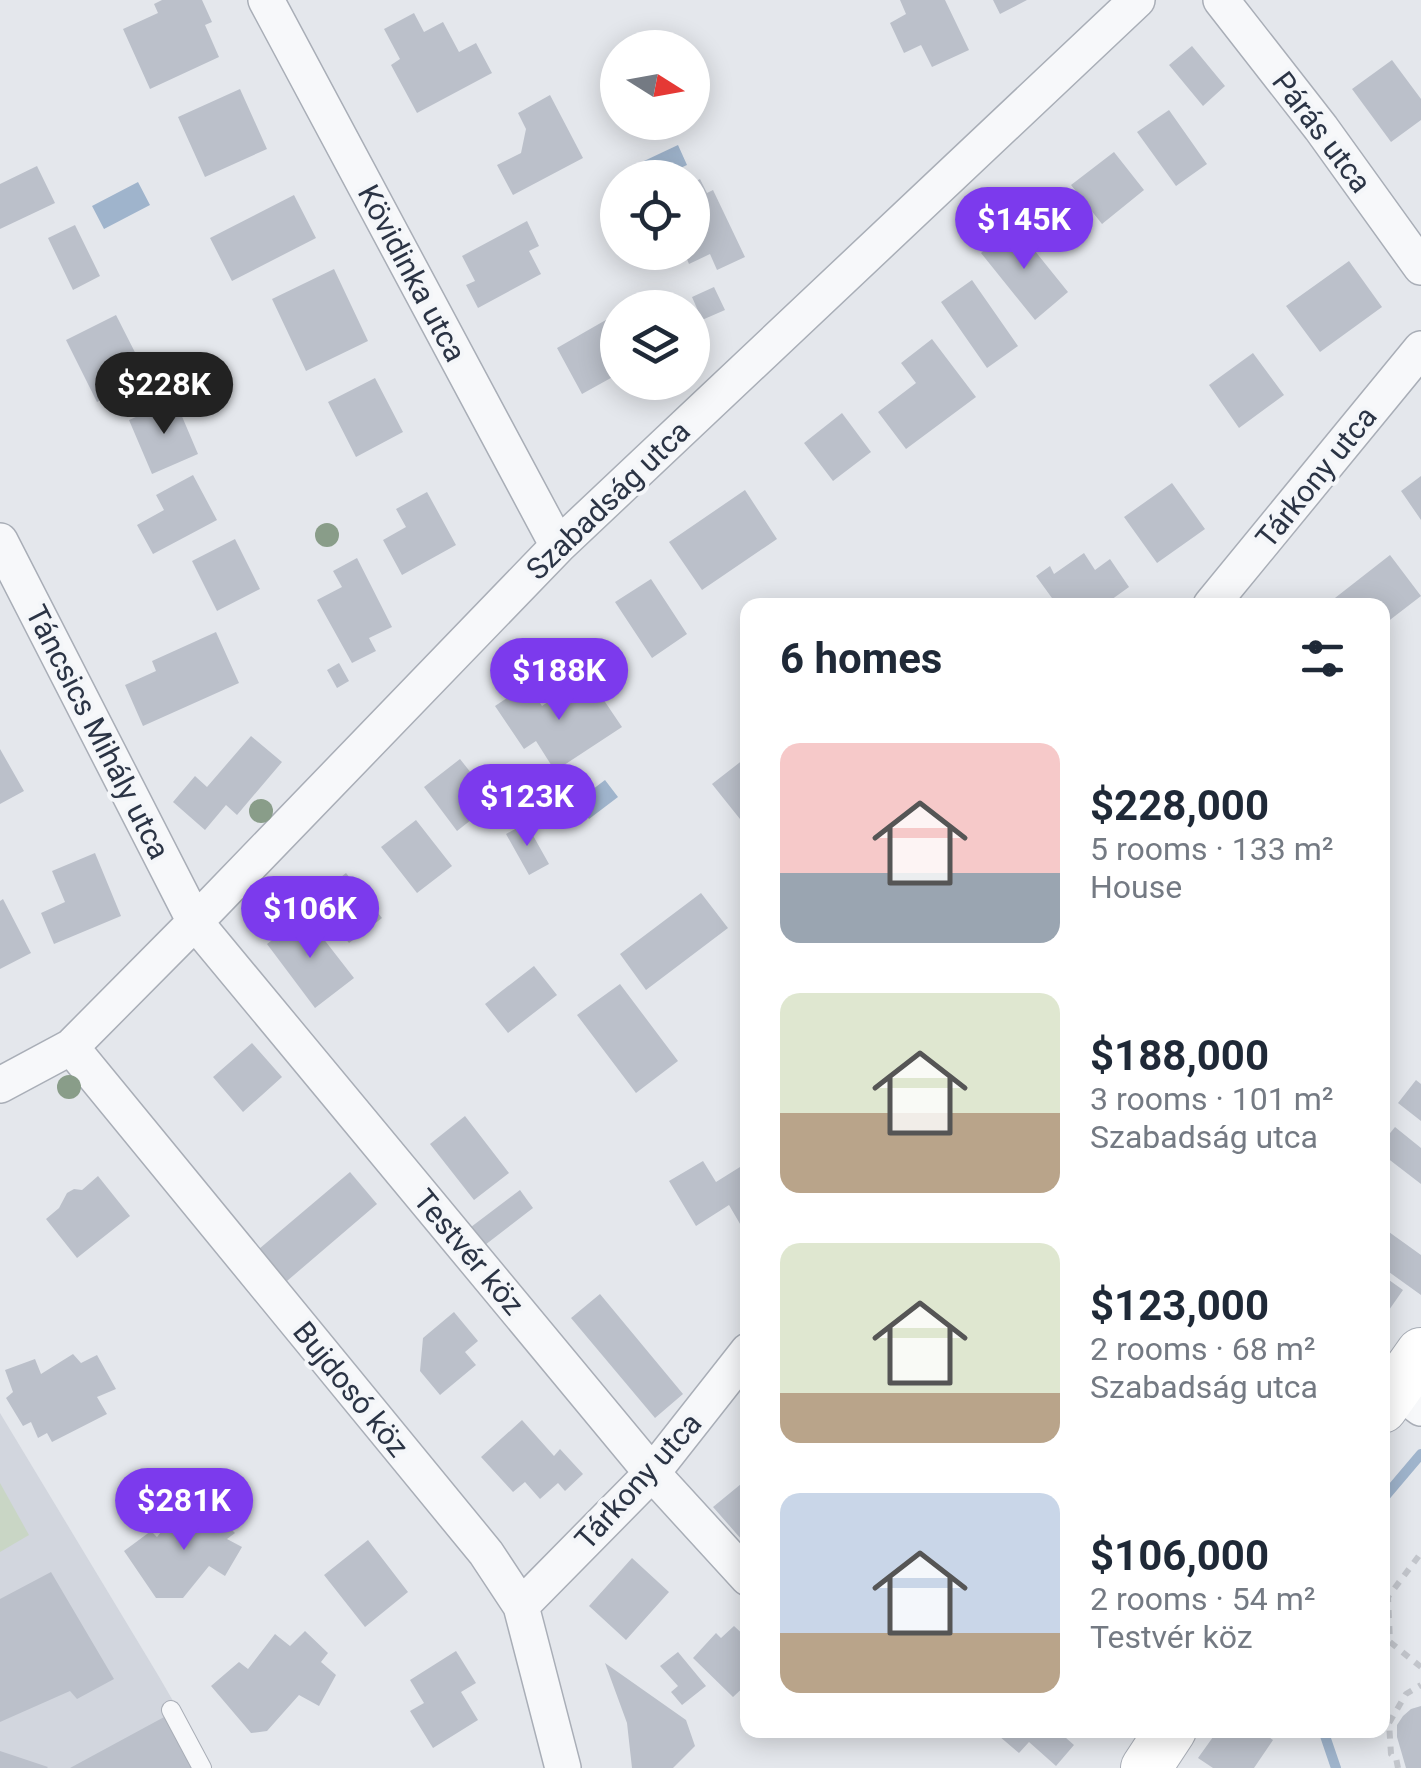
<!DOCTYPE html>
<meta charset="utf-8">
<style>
body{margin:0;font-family:Roboto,sans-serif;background:#f6f6f7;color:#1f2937;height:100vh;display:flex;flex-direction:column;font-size:38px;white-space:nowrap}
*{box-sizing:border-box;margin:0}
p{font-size:32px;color:#747a83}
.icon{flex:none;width:55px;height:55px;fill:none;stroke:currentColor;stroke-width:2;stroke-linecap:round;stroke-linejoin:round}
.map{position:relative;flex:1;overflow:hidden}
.panel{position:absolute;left:740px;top:598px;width:650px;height:1140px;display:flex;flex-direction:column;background:#fff;border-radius:20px;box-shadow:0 5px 25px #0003}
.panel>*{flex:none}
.needle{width:65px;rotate:101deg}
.tools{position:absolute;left:600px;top:30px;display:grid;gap:20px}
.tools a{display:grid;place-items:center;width:110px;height:110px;border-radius:50%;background:#fff;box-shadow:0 5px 25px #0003;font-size:50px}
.price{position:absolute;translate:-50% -85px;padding:0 22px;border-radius:35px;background:#7c3aed;color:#fff;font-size:32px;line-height:65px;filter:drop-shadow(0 2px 5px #0008)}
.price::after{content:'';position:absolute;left:50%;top:60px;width:30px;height:22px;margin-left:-15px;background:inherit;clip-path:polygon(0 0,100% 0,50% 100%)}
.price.selected{background:#222;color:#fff}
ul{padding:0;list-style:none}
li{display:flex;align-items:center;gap:30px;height:250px;padding:0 40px}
li span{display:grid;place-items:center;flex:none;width:280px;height:200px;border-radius:20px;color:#555}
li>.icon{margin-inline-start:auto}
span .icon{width:120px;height:120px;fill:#fffc;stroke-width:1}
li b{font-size:42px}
h2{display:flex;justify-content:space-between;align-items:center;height:120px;padding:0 40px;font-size:42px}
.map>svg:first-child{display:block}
.built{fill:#d2d6de}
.green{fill:#c9d6c5}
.water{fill:#9fb4cc}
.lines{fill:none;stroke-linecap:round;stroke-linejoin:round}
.stream{stroke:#9fb4cc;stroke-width:10}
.building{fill:#bbc0ca}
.service-casing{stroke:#a9aeb7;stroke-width:20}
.minor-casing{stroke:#a9aeb7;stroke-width:38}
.secondary-casing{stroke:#a9aeb7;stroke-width:52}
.path{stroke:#c2c5cb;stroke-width:6;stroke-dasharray:8 8;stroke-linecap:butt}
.service{stroke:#f7f8fa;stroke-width:18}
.minor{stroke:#f7f8fa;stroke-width:35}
.secondary{stroke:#fff;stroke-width:50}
.tree{fill:#899d89}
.labels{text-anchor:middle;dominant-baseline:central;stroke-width:8;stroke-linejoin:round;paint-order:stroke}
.street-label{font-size:30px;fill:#2b3445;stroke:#f4f6f9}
</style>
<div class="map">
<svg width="1421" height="1768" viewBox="0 0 1421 1768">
<rect width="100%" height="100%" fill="#e4e7ec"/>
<!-- built -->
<path class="built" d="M0 1413 158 1675 212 1768H0Z"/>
<!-- green -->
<path class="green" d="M0 1483 29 1535 0 1552Z"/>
<!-- water -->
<path class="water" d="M678 145 687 165 661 177H652L644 161Z
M138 182 150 205 104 229 92 206Z
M605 780 618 797 589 819 576 802Z"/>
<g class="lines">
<!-- stream -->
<path class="stream" d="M1382 1500 1421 1454
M1323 1730 1336 1768"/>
</g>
<!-- building -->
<path class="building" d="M162 0H202L212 22 205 25 219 57 150 89 123 29 158 13 154 4Z
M900 0H945L969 50 932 67 921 45 904 53 890 23 906 14Z
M993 0H1027L1000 14Z
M414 13 424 32 443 22 459 52 476 43 492 73 417 113 391 65 400 59 384 29Z
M1192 46 1225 86 1203 106 1169 65Z
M1392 60 1421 99V120L1391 142 1352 89Z
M240 89 267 149 205 177 178 117Z
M550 95 583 158 513 195 497 165 521 153 526 129 518 113Z
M1169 110 1207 164 1176 186 1137 132Z
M1114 152 1144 190 1102 224 1071 185Z
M37 166 55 203 0 229V184Z
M700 179 707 193 713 190 745 257 717 270 710 254 689 264 684 252H692V183Z
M294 195 316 238 232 281 210 238Z
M527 221 539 246 529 251 541 274 478 308 466 285 475 281 462 256Z
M75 225 100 276 73 290 48 238Z
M1014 225 1068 292 1035 320 981 253Z
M1349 261 1382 307 1320 352 1286 306Z
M334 269 368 341 306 371 272 299Z
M972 280 1018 346 987 368 941 302Z
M714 287 725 310 702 320 692 297Z
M618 313V374L582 394 557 348Z
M116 315 147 376 97 402 66 340Z
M932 339 976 397 906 449 878 412 916 383 901 363Z
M1253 353 1284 395 1239 428 1209 385Z
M375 378 403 432 356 457 328 402Z
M175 400 198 454 152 474 129 420Z
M842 413 871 452 833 481 804 443Z
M193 475 217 520 153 554 137 525 164 510 156 495Z
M1421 476V520L1401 491Z
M1172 483 1205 529 1157 563 1124 517Z
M745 490 777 539 702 590 669 542Z
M427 492 456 545 402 575 383 540 406 527 396 509Z
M235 539 260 589 217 611 192 561Z
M1084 553 1095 570 1110 559 1129 587 1104 605H1057L1036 576 1050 566 1054 574Z
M1390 555 1421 596 1382 626V605H1326Z
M357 558 392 627 369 638 376 651 352 663 317 600 342 587 333 571Z
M651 579 687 634 652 658 615 602Z
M216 632 239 683 143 726 125 685 156 671 152 661Z
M339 663 349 681 337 688 327 670Z
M576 683 588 700 599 693 622 727 555 771 536 741 524 749 495 706 528 684 542 706Z
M251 736 282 762 237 815 226 805 205 830 173 802 195 776 207 787Z
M0 749 24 791 0 804Z
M748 756V829L712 784Z
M460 759 494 802 457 831 424 787Z
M416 820 452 866 417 893 381 847Z
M526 823 549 864 529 875 506 834Z
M95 853 121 916 54 944 41 913 65 902 52 871Z
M346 873 382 918 349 943 313 899Z
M701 893 728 928 646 990 620 954Z
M3 899 31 953 0 969V901Z
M305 915 354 978 315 1008 267 944Z
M534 966 557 995 508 1033 485 1004Z
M620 984 678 1061 636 1093 577 1015Z
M252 1043 282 1077 243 1112 213 1077Z
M1416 1080 1421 1084V1121L1398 1103Z
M465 1116 509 1173 474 1200 430 1144Z
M1395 1127 1421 1148V1184L1382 1154V1143Z
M703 1161 716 1182 748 1162V1226L743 1229 729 1205 696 1226 669 1181Z
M350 1172 377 1204 287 1281 259 1249Z
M98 1176 130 1216 77 1258 46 1219 59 1208 67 1193 74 1189 82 1190Z
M520 1190 533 1208 485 1245 471 1227Z
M1382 1227 1421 1255V1295L1382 1267Z
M1382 1275 1403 1290 1382 1320Z
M600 1294 683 1394 655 1418 571 1318Z
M454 1312 478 1341 465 1352 476 1365 440 1395 420 1371 423 1338Z
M73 1354 81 1363 97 1355 116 1389 97 1397 107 1414 52 1442 47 1433 38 1438 31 1422 23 1426 6 1398 13 1392 5 1370 35 1359 41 1374Z
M522 1420 554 1456 560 1449 583 1474 565 1491 558 1483 540 1499 525 1482 513 1492 481 1457Z
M741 1484 748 1492V1536L742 1540 713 1507Z
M206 1505 235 1533 227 1539 242 1547 225 1576 209 1566 183 1598H156L124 1551 151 1531 157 1537 182 1506 193 1515Z
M368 1540 408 1592 365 1627 324 1575Z
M632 1558 669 1592 626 1640 589 1606Z
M51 1572 114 1679 77 1699 70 1691 0 1722V1599Z
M734 1626 748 1639V1683L733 1697 693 1658 716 1633 721 1638Z
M305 1631 328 1653 321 1662 336 1675 319 1706 299 1695 267 1731 251 1733 211 1686 239 1662 248 1669 275 1634 290 1646Z
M456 1651 476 1683 461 1692 478 1720 433 1748 410 1711 424 1703 410 1680Z
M678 1652 706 1686 682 1705 671 1692 678 1686 660 1666Z
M605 1663 686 1720 695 1746 673 1768H632L627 1723Z
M1421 1706V1768H1406L1397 1737V1725L1403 1716 1411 1709Z
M166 1716 193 1768H70Z
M992 1730H1057L1074 1745 1056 1766 1029 1742 1019 1753Z
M1218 1730H1258L1273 1740 1254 1768H1213L1198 1758Z
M0 1751 48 1767 47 1768H0Z"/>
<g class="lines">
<defs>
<path id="service" d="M171 1710 202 1768"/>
<path id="minor" d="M266 0 558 546
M1221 0 1321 128 1421 267
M0 541 195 922 652 1473 748 1578
M1211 605 1421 349
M71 1047 486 1553 521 1606 563 1768
M0 1085 71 1047 195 922 558 546 1137 0
M1396 1389 1421 1408
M521 1606 652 1473 748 1351"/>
<path id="secondary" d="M1382 1408 1421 1353
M1146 1768 1171 1730"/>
</defs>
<!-- service casing -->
<use href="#service" class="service-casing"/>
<!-- minor casing -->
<use href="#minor" class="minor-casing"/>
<!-- secondary casing -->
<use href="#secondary" class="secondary-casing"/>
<!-- path -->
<path class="path" d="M1390 1642 1421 1667
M1382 1643 1390 1642 1388 1597 1421 1553
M1398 1768 1396 1758 1391 1754 1389 1723 1406 1694 1421 1685"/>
<!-- service -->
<use href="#service" class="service"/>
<!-- minor -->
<use href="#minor" class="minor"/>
<!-- secondary -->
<use href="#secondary" class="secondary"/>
</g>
<!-- trees -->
<g class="tree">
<circle cx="327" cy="535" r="12"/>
<circle cx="261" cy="811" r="12"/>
<circle cx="69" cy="1087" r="12"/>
</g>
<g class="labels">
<!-- street labels -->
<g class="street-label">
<text transform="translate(1322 132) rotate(53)">Párás utca</text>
<text transform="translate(412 273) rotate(62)">Kövidinka utca</text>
<text transform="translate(1316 477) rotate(-51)">Tárkony utca</text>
<text transform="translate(608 500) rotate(-44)">Szabadság utca</text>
<text transform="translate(98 732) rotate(63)">Táncsics Mihály utca</text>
<text transform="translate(469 1252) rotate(50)">Testvér köz</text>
<text transform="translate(351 1389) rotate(51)">Bujdosó köz</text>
<text transform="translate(638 1481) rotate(-48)">Tárkony utca</text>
</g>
</g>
</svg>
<div class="tools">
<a><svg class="needle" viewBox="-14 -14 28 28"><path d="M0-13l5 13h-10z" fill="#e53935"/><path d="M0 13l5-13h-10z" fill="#747a83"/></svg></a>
<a><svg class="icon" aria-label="locate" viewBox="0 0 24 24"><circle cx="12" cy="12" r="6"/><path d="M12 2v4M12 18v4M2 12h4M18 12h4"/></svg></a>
<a><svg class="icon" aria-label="layers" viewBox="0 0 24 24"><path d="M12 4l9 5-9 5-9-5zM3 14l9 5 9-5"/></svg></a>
</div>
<b class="price" style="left:1024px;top:272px">$145K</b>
<b class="price selected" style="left:164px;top:437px">$228K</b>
<b class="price" style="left:559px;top:723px">$188K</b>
<b class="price" style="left:527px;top:849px">$123K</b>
<b class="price" style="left:310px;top:961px">$106K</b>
<b class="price" style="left:184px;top:1553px">$281K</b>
<section class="panel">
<h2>6 homes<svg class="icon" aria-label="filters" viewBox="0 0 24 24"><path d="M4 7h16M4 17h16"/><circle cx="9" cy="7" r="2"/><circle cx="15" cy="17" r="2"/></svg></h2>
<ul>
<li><span style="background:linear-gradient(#f6c9c9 65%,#9aa5b1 0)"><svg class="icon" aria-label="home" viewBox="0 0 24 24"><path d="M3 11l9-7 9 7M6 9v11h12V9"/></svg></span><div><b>$228,000</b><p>5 rooms · 133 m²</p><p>House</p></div></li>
<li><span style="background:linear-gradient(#dfe7d0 60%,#b9a48a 0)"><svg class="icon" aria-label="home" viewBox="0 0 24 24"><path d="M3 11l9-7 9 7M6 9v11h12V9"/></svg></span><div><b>$188,000</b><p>3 rooms · 101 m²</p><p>Szabadság utca</p></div></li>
<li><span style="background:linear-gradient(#dfe7d0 75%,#b9a48a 0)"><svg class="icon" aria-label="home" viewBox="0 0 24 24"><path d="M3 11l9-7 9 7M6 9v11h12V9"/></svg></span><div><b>$123,000</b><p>2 rooms · 68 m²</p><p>Szabadság utca</p></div></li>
<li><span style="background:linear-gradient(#c9d6e8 70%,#b9a48a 0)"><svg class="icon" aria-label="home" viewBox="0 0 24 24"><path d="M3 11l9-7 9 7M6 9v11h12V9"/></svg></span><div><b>$106,000</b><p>2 rooms · 54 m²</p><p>Testvér köz</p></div></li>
</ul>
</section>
</div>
